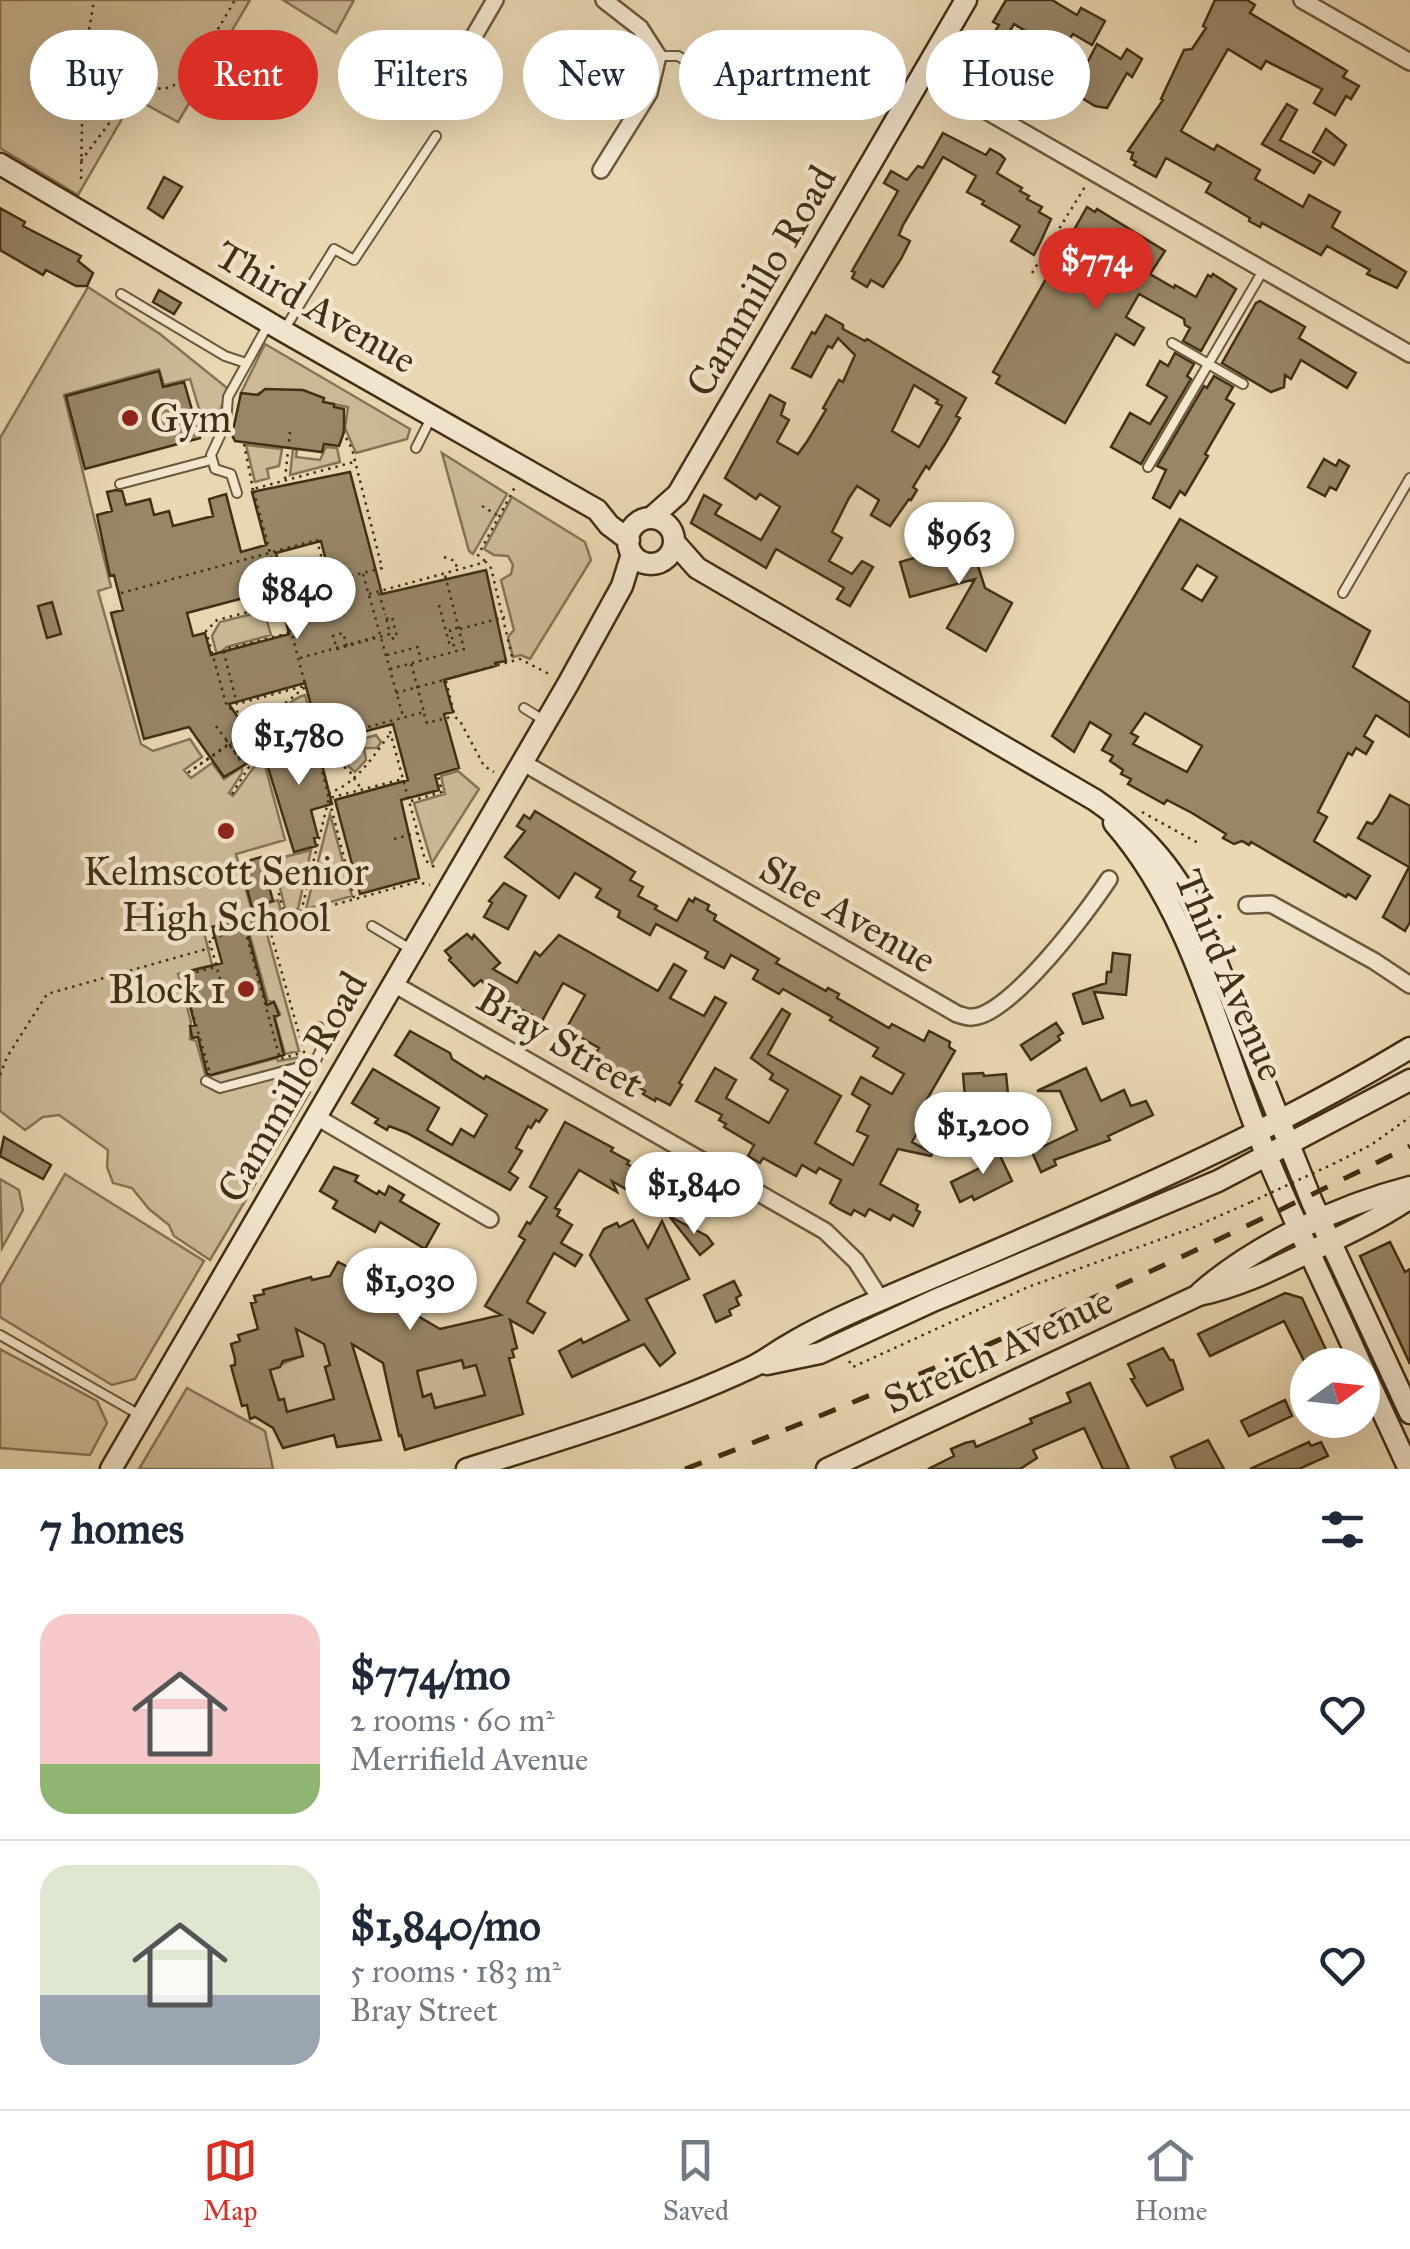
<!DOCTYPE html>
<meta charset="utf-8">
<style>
body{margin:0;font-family:"IM FELL Great Primer",serif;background:#f6f6f7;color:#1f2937;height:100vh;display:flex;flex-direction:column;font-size:38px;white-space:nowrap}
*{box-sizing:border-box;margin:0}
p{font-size:32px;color:#747a83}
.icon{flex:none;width:55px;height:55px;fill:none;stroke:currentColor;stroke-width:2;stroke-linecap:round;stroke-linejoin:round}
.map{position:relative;height:1469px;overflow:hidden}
.side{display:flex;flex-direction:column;background:#fff;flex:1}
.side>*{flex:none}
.hud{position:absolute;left:30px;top:30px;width:1350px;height:90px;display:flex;gap:20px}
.needle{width:65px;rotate:75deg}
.fabs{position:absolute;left:1290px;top:1348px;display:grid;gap:20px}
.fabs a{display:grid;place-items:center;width:90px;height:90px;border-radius:50%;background:#fff;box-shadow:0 10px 40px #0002;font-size:50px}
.price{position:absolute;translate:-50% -85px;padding:0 22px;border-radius:35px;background:#fff;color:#222;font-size:32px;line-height:65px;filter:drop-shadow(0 2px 5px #0008)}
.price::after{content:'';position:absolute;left:50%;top:60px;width:30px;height:22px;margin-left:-15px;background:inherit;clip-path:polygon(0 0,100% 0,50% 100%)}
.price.selected{background:#d93025;color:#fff}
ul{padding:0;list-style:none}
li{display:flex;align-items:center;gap:30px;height:250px;padding:0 40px}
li+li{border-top:2px solid #e0e1e3}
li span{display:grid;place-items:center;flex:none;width:280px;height:200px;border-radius:30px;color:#555}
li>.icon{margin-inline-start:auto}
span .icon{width:120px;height:120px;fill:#fffc;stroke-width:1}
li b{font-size:42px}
h2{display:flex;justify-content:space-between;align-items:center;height:120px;padding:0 40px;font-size:42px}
.tag{padding:0 35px;border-radius:45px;background:#fff;box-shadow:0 10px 40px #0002;font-size:35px;line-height:90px}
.tag.selected{background:#d93025;color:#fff}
.menu{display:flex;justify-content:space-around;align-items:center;height:140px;border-top:2px solid #e0e1e3;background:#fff;font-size:28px;color:#747a83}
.menu a{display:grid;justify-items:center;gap:5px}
.menu .selected{color:#d93025}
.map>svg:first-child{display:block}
.green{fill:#ccba97;stroke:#867456;stroke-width:2.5}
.building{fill:#988667;stroke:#412f16;stroke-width:2.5;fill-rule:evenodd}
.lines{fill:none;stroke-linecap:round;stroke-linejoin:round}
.lane-casing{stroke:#6b593d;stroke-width:12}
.street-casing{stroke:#6b593d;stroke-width:20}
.secondary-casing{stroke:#412f16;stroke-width:25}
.path{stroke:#412f16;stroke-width:2.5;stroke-dasharray:2.5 5;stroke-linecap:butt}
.lane{stroke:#f1e5cd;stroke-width:8}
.street{stroke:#f1e5cd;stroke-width:15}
.secondary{stroke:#f1e5cd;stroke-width:20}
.rail{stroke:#412f16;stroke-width:5;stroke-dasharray:18 18;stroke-linecap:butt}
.path-bridge{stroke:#412f16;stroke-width:2.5;stroke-dasharray:2.5 5;stroke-linecap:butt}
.poi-dot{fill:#8f2418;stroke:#f1e5cd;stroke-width:4}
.labels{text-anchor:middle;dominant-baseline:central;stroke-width:9;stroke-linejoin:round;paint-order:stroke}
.street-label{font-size:40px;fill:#412f16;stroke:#f1e5cd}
.poi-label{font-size:40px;fill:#412f16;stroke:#f1e5cd;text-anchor:start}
</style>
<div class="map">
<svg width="1410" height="1469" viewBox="0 0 1410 1469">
<rect width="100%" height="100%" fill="#e9d7b2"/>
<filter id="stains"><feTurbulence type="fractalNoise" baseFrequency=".002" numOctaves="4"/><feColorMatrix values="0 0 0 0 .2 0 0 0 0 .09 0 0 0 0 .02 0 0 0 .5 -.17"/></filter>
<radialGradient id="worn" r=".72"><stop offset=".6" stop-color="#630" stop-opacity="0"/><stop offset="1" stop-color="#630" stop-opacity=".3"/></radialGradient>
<!-- green -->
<path class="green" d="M0 0H250L178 122 134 98 78 195 0 148Z
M283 0H354L336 33Z
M88 287 160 334 227 388 214 433 204 425 190 379 164 385 159 369 64 395 111 587 98 591 141 744 153 751 190 739 202 757 184 770 191 778 212 763 224 779 242 767V773L229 793 233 796 256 764 264 762 285 840 236 854 251 908 278 900 282 915 246 924 244 920 204 932 212 965 178 974 191 1022 190 1039 196 1041 206 1077 277 1058 278 1061 313 1055 310 1059 219 1084 206 1077 202 1084 219 1093 304 1070 310 1092 210 1260 174 1236 169 1225 149 1209 132 1188 113 1183 107 1167 108 1150 59 1115 43 1117 25 1130 0 1111V438Z
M265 344 410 429 407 439 356 453 345 428 348 407 323 402 300 390 259 393 258 395 241 393Z
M246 445 282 449 279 466 267 469 269 478 255 482Z
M326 447 337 448 340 462 290 475 293 449H297L296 457 320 460Z
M442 453 507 494 473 554 469 551Z
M512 497 585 542 591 560 530 659 521 655 513 657 508 637 514 630 501 580 511 574 513 565 508 556 494 555 484 549Z
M264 611 271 635 227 647 217 655 212 636 220 622Z
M305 695 315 731C302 738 284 733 275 721 280 711 293 698 305 695Z
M261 727 291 741 243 753 240 745Z
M376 735 381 742 377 748H364L366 760 355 772 329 749Z
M458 771 479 789 432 863 414 803 445 794 441 776Z
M330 814 352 896 306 909Z
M311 850 298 909 286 912 273 860Z
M265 927 299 1051 285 1054 275 1018 280 1014 274 1002 268 1001 249 932Z
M65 1174 204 1261 135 1379 112 1385 0 1317V1286Z
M0 1179 19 1190 23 1210 2 1248Z
M291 1320 341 1338 326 1352 330 1365 325 1367 335 1399 283 1415 284 1399 279 1400 268 1370 299 1357 298 1352 302 1351Z
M0 1349 97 1401 107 1423 90 1455 0 1448Z
M454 1360H462L464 1368 478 1364 487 1402 445 1405 435 1410 431 1395 423 1397 414 1361Z
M187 1388 265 1431 273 1469H139Z"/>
<!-- building -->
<path class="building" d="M1006 0H1052L1077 15 1081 8 1105 21 1092 45 1073 34 1060 52 1014 24 1001 45 1029 65 1021 78 980 56 999 25 993 22Z
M1215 0H1247L1255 5 1250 13 1347 71 1343 77 1359 86 1351 99 1346 96 1335 115 1314 103 1322 89 1266 61 1261 69 1228 49 1181 131 1214 150 1217 145 1260 170 1255 179 1303 207 1309 195 1340 212 1332 227 1406 272 1397 288 1367 274 1370 270 1327 246 1321 255 1262 223 1260 227 1249 221 1250 218 1206 192 1211 183 1166 158 1156 177 1134 165 1136 162 1131 159 1133 153 1128 151 1163 100 1161 99 1184 50 1192 49 1206 28 1203 26Z
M1097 44 1121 59 1127 49 1142 59 1132 77 1127 73 1107 108 1095 106 1072 92Z
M1287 104 1297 110 1280 140 1321 162 1314 173 1262 144Z
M1326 129 1346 145 1334 165 1313 152Z
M943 133 986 155 990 149 1001 155 1005 159 997 173 1022 188 1020 191 1029 196 1027 199 1042 207 1039 212 1051 219 1041 241 1034 255 1011 241 1020 226 982 204 984 201 967 192 976 176 943 157 903 225 899 235 910 241 901 259 883 287 871 280 867 287 852 278 855 272 852 271 898 191 884 183 891 171 907 180 918 166 923 168Z
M164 177 182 187 163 218 148 208Z
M1087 207 1095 212 1097 209 1165 251 1150 274 1174 288 1175 285 1196 297 1208 275 1211 277 1213 274 1236 289 1201 351 1183 341 1190 328 1185 325 1184 319 1139 294 1126 317 1144 328 1134 345 1116 334 1065 423 996 383 1000 376 993 372Z
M0 208 25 222 23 226 81 256 78 261 93 273 87 286H76L46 270 43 275 0 250Z
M159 290 181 303 174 314 153 302Z
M1260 301 1305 327 1299 338 1356 373 1347 388 1301 360 1291 379 1285 375 1284 387 1271 392 1222 363 1256 303Z
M826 315 843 325V329L865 341 867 339 966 398 956 416 960 418 945 444 929 469 926 466 913 487 917 490 911 500 909 499 890 526 871 515 879 500 857 486 849 498 832 532 842 538 829 561 852 574 862 561 873 567 850 606 837 599 844 588 776 549 766 568 691 523 704 495 721 505 715 514 761 540 780 507 760 494 756 499 725 478 770 395 785 403 781 415 789 420 777 442 798 454 808 440 826 410 823 408 839 380 843 382 855 355 838 338 832 348 828 346 811 377 792 368 812 332 815 334ZM914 385 938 400 936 403 942 406 919 447 892 431Z
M1175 353 1194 364 1187 376 1191 379 1141 464 1111 447 1130 413 1150 424 1167 397 1147 385 1160 361 1168 366Z
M159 371 163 387 184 382 200 438 85 469 66 396Z
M1214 376 1233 387 1226 399 1234 404 1205 454 1208 456 1185 495 1180 491 1170 508 1153 498 1166 470 1157 466 1204 386 1207 388Z
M265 389 303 390 324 398 323 402 334 404V407L344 409V432L339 446 324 444 322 452 235 441 232 435 241 393 258 395Z
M1324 459 1336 466 1339 460 1349 466 1336 490 1330 487 1325 496 1308 487Z
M350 472 382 594 486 570 506 661 495 663 496 666 444 680 453 712 444 714 459 768 435 775 439 790 401 800 419 878 360 894 335 800 408 780 393 724 321 743 305 683 229 704 247 731 236 738 251 761 224 777 189 727 144 739 111 613 123 610 114 575 110 576 97 515 112 511 107 492 116 490 122 491 126 505 150 499 154 515 169 511 173 526 213 516 209 499 226 494 241 552 266 545 252 492ZM321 541 335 597 283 610 289 634 211 655 205 633 193 636 187 613 285 587 276 553Z
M958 518 964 542 970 541 985 588 1012 603 986 651 947 628 975 579 910 597 900 562 949 548 944 521Z
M1180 519 1370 631 1353 667 1410 703V737L1376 715 1364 736 1373 742 1366 754 1356 748 1352 755 1348 753 1318 812 1327 817 1314 841 1370 876 1356 899 1348 894 1346 897 1251 842 1249 845 1242 841 1234 844 1223 838 1226 834 1192 813 1167 800 1164 804 1128 784 1131 779 1121 774 1123 770 1110 761 1113 756 1102 750 1111 735 1090 722 1074 752 1052 736ZM1197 565 1217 577 1202 601 1182 589ZM1145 713 1202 746 1187 772 1133 744 1138 737 1131 733Z
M52 602 61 634 47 638 38 606Z
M315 737 332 804 311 810 318 837 314 838 316 846 294 852 263 751Z
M1390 795 1410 806V922L1405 931 1383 917 1409 867 1358 838 1367 822 1372 824 1378 817Z
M535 811 635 872 630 880 643 887 638 896 657 906 655 909 677 921 689 899 693 902 695 898 709 905 707 910 716 915 714 920 779 959 776 963 826 991 828 988 839 994 837 998 889 1028 892 1024 924 1041 929 1031 950 1042 949 1047 955 1051 916 1118 921 1126 912 1142 932 1153 931 1156 898 1149 880 1184 918 1205 916 1210 920 1212 913 1226 893 1215 890 1220 869 1209 865 1216 854 1210 851 1215 837 1208 830 1203 841 1180 819 1168 816 1173 802 1165 796 1176 763 1158 760 1163 748 1156 754 1145 724 1127 726 1124 719 1120 722 1115 696 1101 715 1068 736 1080 726 1098 769 1123 788 1090 770 1079 773 1074 751 1058 782 1009 790 1014 768 1054 841 1096 815 1143 853 1165 868 1136 857 1131 870 1105 852 1094 861 1077 892 1094 904 1074 873 1056 878 1048 830 1020 832 1017 783 989 779 994 753 979 758 970 731 955 724 968 705 958 708 952 656 924 650 935 618 917 620 911 596 897 601 889 575 873 559 898 505 857 525 831 517 826 524 815 530 819Z
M261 857 273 901 252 907 240 863Z
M504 883 526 896 508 929 484 917 492 903 489 901Z
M244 919 267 1005 274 1002 279 1015 274 1016 284 1055 211 1075 207 1074 198 1037 192 1038 190 1026 195 1025 182 976 186 972 222 963 212 927Z
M467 934 472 939 474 935 500 963 493 969 517 983 535 952 540 956 559 935 658 991 674 964 686 971 670 998 704 1016 715 997 726 1003 679 1083 682 1085 670 1105 656 1098 655 1101 643 1094 645 1091 597 1063 592 1059 599 1048 566 1029 585 995 563 983 542 1021 492 993 481 980 474 986 449 960 451 958 445 951Z
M1113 953 1130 955 1126 995 1094 992 1103 1018 1083 1024 1073 994 1106 983 1107 972H1111Z
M1056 1023 1063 1033 1058 1036 1060 1040 1031 1060 1021 1045Z
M410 1031 450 1053 452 1059 484 1079 486 1076 547 1110 539 1122 536 1120 531 1128 528 1126 516 1148 522 1151 509 1172 518 1178 510 1190 407 1133 389 1126 387 1130 375 1123 378 1119 352 1103 373 1069 439 1108 427 1130 452 1145 461 1129 474 1137 487 1115 395 1055Z
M1086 1068 1101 1101 1124 1090 1131 1106 1146 1101 1153 1115 1108 1136 1110 1140 1054 1160 1056 1165 1041 1172 1032 1152 1077 1130 1060 1091H1037Z
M983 1073 984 1076 1006 1074 1008 1094 965 1097 963 1074Z
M565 1122 613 1148 611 1151 629 1161 627 1164 663 1182 658 1191 666 1195 651 1204 612 1181 617 1192 579 1170 555 1208 560 1210 557 1216 572 1225 561 1243 582 1255 575 1266 554 1253 527 1302 545 1313 533 1333 510 1320 517 1348 512 1350 514 1357 509 1358 523 1414 405 1450 401 1435 399 1436 383 1363 352 1344 381 1440 337 1447 334 1435 283 1448 273 1428 255 1417 250 1419 247 1405 242 1406 231 1366 235 1365V1359L231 1344 240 1341 238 1335 258 1329 251 1303 256 1302 254 1296 264 1294 263 1290 311 1277 312 1280 330 1276 338 1262 394 1291 397 1287 407 1293 411 1288 421 1294 411 1312 440 1329 501 1315 485 1306 525 1240 519 1236 527 1222 530 1224 547 1197 530 1187ZM296 1329 324 1344 330 1365 325 1367 334 1399 287 1412 284 1399 279 1400 270 1370 280 1367 283 1361 303 1356ZM462 1360 464 1368 476 1365 485 1395 435 1408 431 1394 423 1397 417 1371Z
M4 1137 51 1165 43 1179 0 1156Z
M995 1145 1012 1181 974 1200 972 1196 960 1202 951 1182 982 1167 980 1152Z
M334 1167 358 1176 355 1181 377 1194 379 1191 385 1195 389 1186 404 1195 400 1201 439 1224 425 1249 380 1222 375 1232 333 1208 337 1201 320 1191Z
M669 1216 707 1236 713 1244 700 1255Z
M633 1220 648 1248 662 1221 689 1279 646 1299 675 1353 660 1366 644 1344 572 1377 559 1351 581 1339 583 1343 629 1320 590 1255 604 1229 617 1223 619 1227Z
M1390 1242 1405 1272 1410 1269V1364L1360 1256Z
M734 1281 741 1295 736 1298 739 1305 729 1310 731 1315 716 1322 704 1295Z
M1285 1293 1302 1298 1333 1365H1306L1284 1321 1210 1356 1198 1334Z
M1163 1348 1170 1360H1173L1183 1389 1147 1406 1131 1379 1135 1378 1128 1364Z
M1090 1383 1129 1469H1103L1084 1428 1033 1450 1037 1458 1020 1469H928L954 1456 951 1449 965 1443 974 1441 976 1447 1032 1423 1030 1419 1071 1402 1067 1393Z
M1285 1400 1292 1416 1249 1436 1241 1421Z
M1208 1440 1224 1469H1176L1171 1457Z
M1309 1442 1311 1446 1321 1442 1328 1456 1299 1469H1250Z"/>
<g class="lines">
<defs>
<path id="lane" d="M658 56H678L702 70
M121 294 225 356 246 363
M284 330 334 249 354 260 436 136
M1172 343 1243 384
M416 448 432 416
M1148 467 1264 269
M120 484 211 460
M237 493 231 474 215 469 211 455 226 423 228 397 269 323
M1343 593 1410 478
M524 708 545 721
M372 926 412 950
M206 1081 220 1088 315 1063 323 1044 319 1027
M0 1335 138 1414"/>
<path id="street" d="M1302 0 1410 62
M922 74 1410 354
M445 86 495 0
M601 170 649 93 658 56 640 28 604 0
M522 762 957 1014C962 1015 967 1018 972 1017 1010 1016 1088 911 1109 879
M1247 905 1271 904 1374 961 1410 985
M392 983 825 1231 856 1261 881 1300
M315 1116 490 1219"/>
<path id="secondary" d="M0 164 283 331 597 510 609 525 629 540
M651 518 678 494 966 0
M628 541a23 23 0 1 1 46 0a23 23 0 1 1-46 0Z
M674 542 697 568 1095 800C1145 835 1170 863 1199 918L1312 1202 1410 1413
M1114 823C1190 910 1217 1029 1258 1134 1289 1213 1327 1288 1361 1365
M1200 1293C1254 1245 1340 1205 1410 1187
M767 1364 820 1353 935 1300 1218 1181 1410 1080
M1362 1367 1409 1469
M111 1469 568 684 622 586 632 554
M467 1469C563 1439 660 1410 752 1367 765 1361 777 1351 790 1344 820 1326 854 1311 885 1298 1064 1221 1243 1149 1410 1048
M827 1469 1199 1295C1238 1287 1272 1270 1307 1253 1342 1236 1378 1220 1410 1198"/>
</defs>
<!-- lane casing -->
<use href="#lane" class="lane-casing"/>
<!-- street casing -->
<use href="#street" class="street-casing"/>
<!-- secondary casing -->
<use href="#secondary" class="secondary-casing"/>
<!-- path -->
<path class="path" d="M81 161 133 91 167 88 189 79 235 0
M81 179 83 66 94 0
M1032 273 1086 185
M244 444 253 489 248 490
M285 479 290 432
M482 506 497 515
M444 557 455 561 457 568
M485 561 478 555 515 487
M363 574 403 716
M121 593 317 540 328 582 382 568 352 449 341 428
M379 593 385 614
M369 594 486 562 491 568 513 661
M334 598 345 595 341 580
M283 603 217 620 206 631 227 707 304 742
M439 605 450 646 454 645 450 630 457 628
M288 610 333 599 328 583
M386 619 392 617 397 637 391 639 389 634
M460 629 505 617
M289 633 226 649 224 653 237 704 304 686
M387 655 418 647 421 661
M300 658 379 636
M390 669 464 649 445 575
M446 681 455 717 460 721 484 766 494 772
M396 693 520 659 551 675
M424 714 427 723 454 716
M388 724 425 860 437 869
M226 740 241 761 424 712 411 663
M310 740 311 734 314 742
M320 740 253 489 354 462
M316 742 350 772 362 790
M315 743 354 898
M227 745 189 772 261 723 305 687
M234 748 240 743 241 746 236 750
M328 793C356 785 373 756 390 734
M232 794 254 759
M411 801 442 792 438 776
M1142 812 1200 844
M394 839 417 833
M271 864 285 916
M301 912 329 798 403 779
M245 930 280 1059 304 1052 268 923
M226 1001 209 939 417 882 430 885
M209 1070 182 976 215 967
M0 1075 7 1057 47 994 210 948
M1333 1164 1371 1145 1410 1117
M849 1361 853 1367 1028 1287 1192 1228 1251 1202"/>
<!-- lane -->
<use href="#lane" class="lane"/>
<!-- street -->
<use href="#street" class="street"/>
<!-- secondary -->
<use href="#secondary" class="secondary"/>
<!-- rail -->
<path class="rail" d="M685 1469C932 1375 1174 1264 1410 1146"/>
<!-- path-bridge -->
<path class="path-bridge" d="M299 612 298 607 325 601 329 614 338 611 334 598 325 601
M347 646 343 633 333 636 337 649 390 634 385 614
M216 726 241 760 310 742
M1251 1202 1333 1164"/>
</g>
<!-- markers -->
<g class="poi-dot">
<circle cx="130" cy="418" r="10"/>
<circle cx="226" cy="831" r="10"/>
<circle cx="246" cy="989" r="10"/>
</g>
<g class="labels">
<!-- street labels -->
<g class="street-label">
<text transform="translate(761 281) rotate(-60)">Cammillo Road</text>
<text transform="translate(316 307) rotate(30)">Third Avenue</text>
<text transform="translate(848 914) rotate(30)">Slee Avenue</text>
<text transform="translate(1230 975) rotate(67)">Third Avenue</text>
<text transform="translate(560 1041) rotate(30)">Bray Street</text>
<text transform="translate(292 1087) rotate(-60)">Cammillo Road</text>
<text transform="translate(998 1350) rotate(-25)">Streich Avenue</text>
</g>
<!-- poi labels -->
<g class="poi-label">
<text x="150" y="418">Gym</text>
<text x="226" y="871" text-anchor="middle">Kelmscott Senior<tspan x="226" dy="46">High School</tspan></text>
<text x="226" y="989" text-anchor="end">Block 1</text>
</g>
</g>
<rect width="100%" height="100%" filter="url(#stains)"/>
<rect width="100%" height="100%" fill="url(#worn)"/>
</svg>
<div class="fabs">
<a><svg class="needle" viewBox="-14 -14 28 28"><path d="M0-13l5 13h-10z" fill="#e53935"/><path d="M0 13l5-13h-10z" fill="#747a83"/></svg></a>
</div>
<b class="price selected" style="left:1096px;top:313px">$774</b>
<b class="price" style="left:959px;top:587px">$963</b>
<b class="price" style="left:297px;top:642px">$840</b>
<b class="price" style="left:299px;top:788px">$1,780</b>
<b class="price" style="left:983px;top:1177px">$1,200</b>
<b class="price" style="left:694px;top:1237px">$1,840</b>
<b class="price" style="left:410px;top:1333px">$1,030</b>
<div class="hud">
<a class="tag">Buy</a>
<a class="tag selected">Rent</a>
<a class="tag">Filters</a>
<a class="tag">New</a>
<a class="tag">Apartment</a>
<a class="tag">House</a>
</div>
</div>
<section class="side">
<h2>7 homes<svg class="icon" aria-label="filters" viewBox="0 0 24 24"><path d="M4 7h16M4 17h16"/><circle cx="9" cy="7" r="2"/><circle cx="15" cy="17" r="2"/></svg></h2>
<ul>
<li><span style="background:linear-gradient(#f6c9c9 75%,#8fb573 0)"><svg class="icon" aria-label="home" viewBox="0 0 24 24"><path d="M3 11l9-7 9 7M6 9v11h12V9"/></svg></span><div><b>$774/mo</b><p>2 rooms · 60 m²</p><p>Merrifield Avenue</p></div><svg class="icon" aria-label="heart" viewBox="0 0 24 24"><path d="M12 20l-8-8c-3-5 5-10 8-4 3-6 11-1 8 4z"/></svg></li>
<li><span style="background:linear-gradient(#dfe7d0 65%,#9aa5b1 0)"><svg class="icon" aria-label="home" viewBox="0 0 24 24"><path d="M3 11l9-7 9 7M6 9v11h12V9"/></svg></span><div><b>$1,840/mo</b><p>5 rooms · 183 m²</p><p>Bray Street</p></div><svg class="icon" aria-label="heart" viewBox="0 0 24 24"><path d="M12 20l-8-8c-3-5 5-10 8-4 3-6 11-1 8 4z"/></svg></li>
</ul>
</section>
<nav class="menu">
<a class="selected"><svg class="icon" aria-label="map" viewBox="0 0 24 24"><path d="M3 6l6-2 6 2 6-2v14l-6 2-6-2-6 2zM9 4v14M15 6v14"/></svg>Map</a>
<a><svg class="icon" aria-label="saved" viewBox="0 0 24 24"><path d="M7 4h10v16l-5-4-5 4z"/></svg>Saved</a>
<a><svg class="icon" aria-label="home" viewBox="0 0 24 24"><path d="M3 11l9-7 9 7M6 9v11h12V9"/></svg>Home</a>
</nav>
